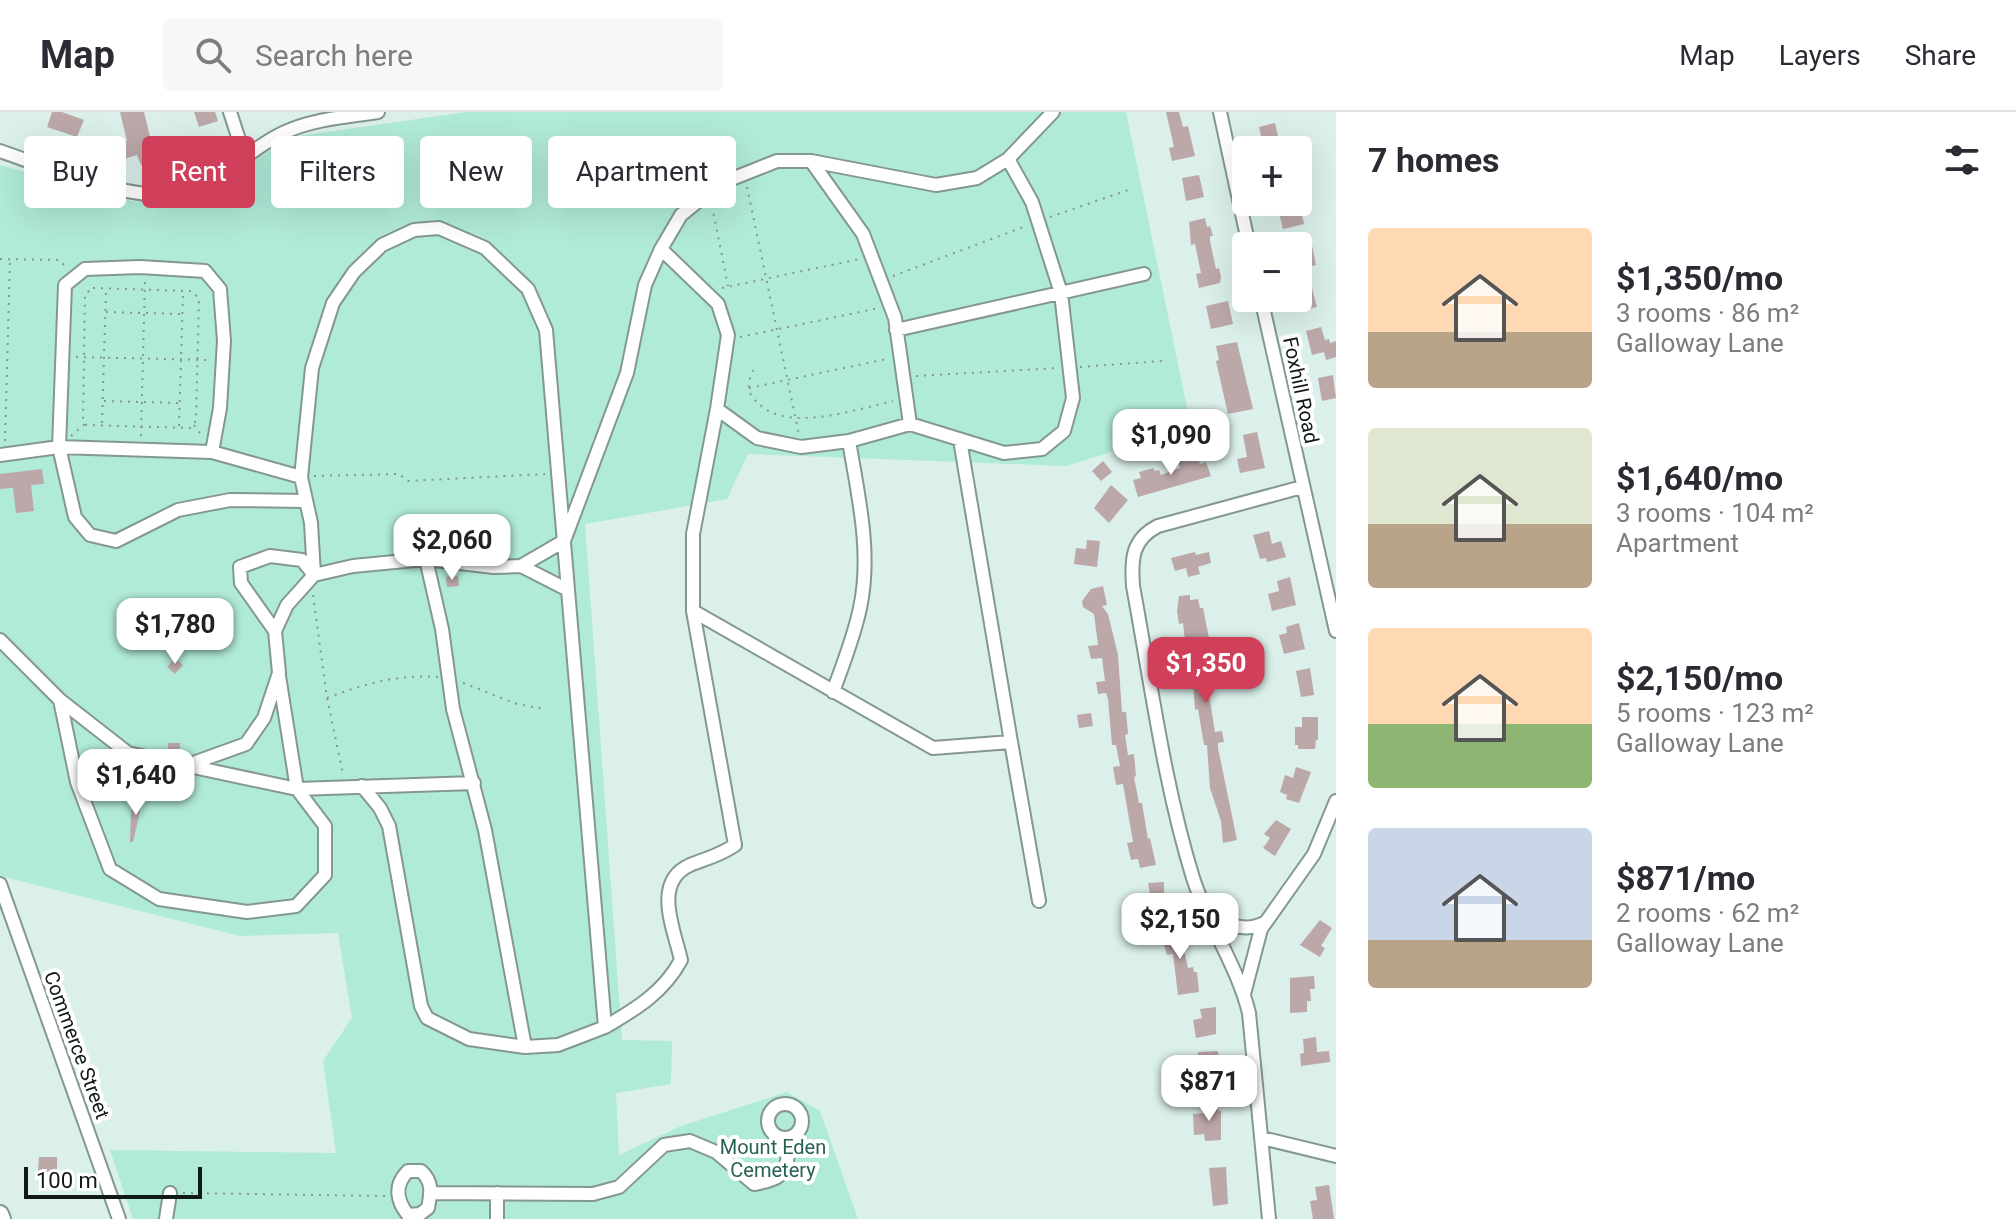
<!DOCTYPE html>
<meta charset="utf-8">
<style>
body{margin:0;font-family:Roboto,sans-serif;background:#f7f7f7;color:#2b2b33;height:100vh;display:flex;flex-direction:column;font-size:30px;white-space:nowrap}
*{box-sizing:border-box;margin:0}
p{font-size:26px;color:#7c7c81}
.icon{flex:none;width:44px;height:44px;fill:none;stroke:currentColor;stroke-width:2;stroke-linecap:round;stroke-linejoin:round}
.map{position:relative;flex:1;overflow:hidden}
.sheet{display:flex;flex-direction:column;background:#fff;width:680px}
.sheet>*{flex:none}
.guide{position:absolute;left:24px;top:24px;width:760px;height:72px;display:flex;gap:16px}
.fabs{position:absolute;left:1232px;top:24px;display:grid;gap:16px}
.fabs a{display:grid;place-items:center;width:80px;height:80px;border-radius:8px;background:#fff;box-shadow:0 8px 32px #0002;font-size:40px}
.scale{position:absolute;left:24px;bottom:20px;width:178px;box-sizing:border-box;padding-left:8px;border:4px solid #111816;border-top:0;font-size:22px;line-height:28px;white-space:nowrap;color:#111816;-webkit-text-stroke:6px #fff;paint-order:stroke}
.price{position:absolute;translate:-50% -68px;padding:0 18px;border-radius:16px;background:#fff;color:#222;font-size:26px;line-height:52px;filter:drop-shadow(0 2px 4px #0008)}
.price::after{content:'';position:absolute;left:50%;top:48px;width:24px;height:18px;margin-left:-12px;background:inherit;clip-path:polygon(0 0,100% 0,50% 100%)}
.price.current{background:#d0405a;color:#fff}
ul{padding:0;list-style:none}
li{display:flex;align-items:center;gap:24px;height:200px;padding:0 32px}
li span{display:grid;place-items:center;flex:none;width:224px;height:160px;border-radius:8px;color:#555}
li>.icon{margin-inline-start:auto}
span .icon{width:96px;height:96px;fill:#fffc;stroke-width:1}
li b{font-size:34px}
h2{display:flex;justify-content:space-between;align-items:center;height:96px;padding:0 32px;font-size:34px}
.pill{padding:0 28px;border-radius:8px;background:#fff;box-shadow:0 8px 32px #0002;font-size:28px;line-height:72px}
.pill.current{background:#d0405a;color:#fff}
header{display:flex;align-items:center;gap:48px;box-sizing:border-box;height:112px;padding:0 40px;background:#fff;border-bottom:2px solid #e1e1e2}
header strong{font-size:38px}
nav{display:flex;gap:44px;margin-inline-start:auto;font-size:28px}
.search{width:560px;height:72px;background:#f7f7f7;display:flex;align-items:center;gap:20px;box-sizing:border-box;padding:0 28px;border-radius:8px;color:#7c7c81;font-size:30px}
main{display:flex;flex:1;min-height:0}
.map>svg:first-child{display:block}
.green{fill:#b0ead9}
.building{fill:#bca8a9}
.lines{fill:none;stroke-linecap:round;stroke-linejoin:round}
.minor-casing{stroke:#849791;stroke-width:16}
.highway-casing{stroke:#849791;stroke-width:20}
.path{stroke:#869691;stroke-width:2;stroke-dasharray:2 6;stroke-linecap:butt}
.minor{stroke:#fff;stroke-width:12}
.highway{stroke:#fff;stroke-width:16}
.labels{text-anchor:middle;dominant-baseline:central;stroke-width:8;stroke-linejoin:round;paint-order:stroke}
.street-label{font-size:20px;fill:#111816;stroke:#fff}
.park-label{font-size:20px;fill:#276153;stroke:#fff}
</style>
<header>
<strong>Map</strong>
<div class="search"><svg class="icon" aria-label="search" viewBox="0 0 24 24"><circle cx="10" cy="10" r="6"/><path d="M15 15l6 6"/></svg>Search here</div>
<nav><a>Map</a><a>Layers</a><a>Share</a></nav>
</header>
<main>
<div class="map">
<svg width="1336" height="1107" viewBox="0 0 1336 1107">
<rect width="100%" height="100%" fill="#dbf0ea"/>
<!-- green -->
<path class="green" d="M466 0H1126L1191 315 1066 354 748 342 727 387 585 412 622 928 672 929 671 972 616 981 619 1043 681 1014 787 980 820 999 858 1107H133L110 1038 336 1041 323 949 352 906 338 821 240 824 0 764V53L136 90 197 83 292 25Z"/>
<!-- building -->
<path class="building" d="M52 0H62L84 8 77 25 47 15Z
M120 0H144L156 49 141 53 137 43 124 47 119 32 127 29Z
M194 0H215L218 9 199 15Z
M1166 0H1179L1183 15 1188 14 1195 44 1172 49 1169 36 1174 35Z
M1275 11 1280 33 1264 37 1259 15Z
M1199 63 1204 85 1186 89 1182 66Z
M1299 88 1304 112 1283 117 1277 93Z
M1205 106 1207 115 1210 114 1213 124H1210V129L1216 157 1219 156 1221 165 1220 171 1199 176 1196 162 1201 161 1195 132 1191 133 1189 110Z
M1311 129 1316 153 1298 157V132Z
M1312 176 1317 195 1300 199 1298 179Z
M1228 189 1233 212 1211 217 1206 194Z
M1321 215 1325 228 1329 227 1330 231 1336 229V245L1326 248 1324 240 1312 243 1306 219Z
M1237 230 1253 297 1228 302 1216 249 1219 248 1216 234Z
M1333 263 1336 286 1322 289 1318 266Z
M1257 320 1265 356 1240 361 1237 347 1247 345 1243 323Z
M1197 342 1200 352 1206 350 1211 364 1138 385 1133 368 1141 366 1139 360 1154 356V359L1159 358 1161 363 1180 356 1178 349Z
M1103 349 1112 360 1101 369 1092 359Z
M42 357 44 372 31 373 34 399 16 401 13 376 0 377V362Z
M1111 373 1128 388 1109 411 1094 396Z
M1269 419 1272 432 1281 429 1286 445 1267 450 1266 446 1260 447 1253 423Z
M1087 428 1100 429 1097 455 1074 452 1076 436 1086 437Z
M1195 440 1196 443 1209 440 1211 451 1198 455 1200 462 1188 465 1186 456 1175 459 1171 446Z
M458 464 459 474 447 475 446 465Z
M1290 465 1296 493 1272 499 1268 482 1279 479 1277 469Z
M1103 474 1107 493 1102 494 1108 502 1118 543 1122 600H1126L1127 610 1128 622 1125 623 1128 643 1134 642 1136 664 1134 665 1139 691H1142L1148 727 1150 726 1156 753 1140 756 1138 747 1131 748 1127 731 1133 730 1123 672 1116 673 1113 655 1120 654 1116 633H1112L1108 587 1106 581 1098 582 1096 570 1105 569 1102 546 1091 547 1088 534 1098 533 1094 502 1083 495 1082 489 1091 477Z
M1190 483V488L1198 487 1200 496H1203L1212 541 1203 546 1215 620 1222 619 1224 630 1218 631V636L1237 728 1223 731 1221 709 1210 676 1207 633H1204L1198 597 1195 598 1192 554 1188 555 1183 511 1179 512 1177 499 1179 484Z
M1299 511 1305 537 1284 542 1279 523 1287 521 1286 515Z
M175 546 183 553 175 562 167 555Z
M1310 556 1314 583 1301 585 1296 559Z
M1091 601 1093 614 1079 616 1077 603Z
M1302 605H1318V628H1316L1315 637H1298V633H1295V615H1302Z
M168 631H180V642L168 640Z
M1296 655 1311 660 1299 691 1286 687 1287 683 1280 680 1285 663 1293 666Z
M145 678 133 730H130L131 698Z
M1276 708 1291 717 1275 744 1263 736 1270 726 1264 722Z
M1164 770V798L1153 799 1148 771Z
M1320 808 1332 816 1321 834 1325 836 1320 845 1300 833Z
M1178 812 1188 856 1193 855 1194 860H1197L1199 880 1178 883 1173 842 1167 843 1162 825 1164 824 1162 816Z
M1314 864 1315 877H1310L1311 889H1307V900L1290 901V866Z
M1216 895V922L1196 926 1193 908 1202 906 1200 897Z
M1316 925 1317 940 1329 939 1330 950 1301 954 1300 942 1304 941 1303 927Z
M1218 939 1219 955H1215V970L1193 971V958H1181L1180 945 1198 944V940Z
M1218 991V999H1221V1028L1205 1029 1204 1022 1194 1023 1193 1002 1205 1001 1204 992Z
M39 1045H57V1060H38Z
M1226 1055 1228 1092 1213 1094 1209 1056Z
M1329 1073 1334 1107H1313L1310 1089 1317 1088 1315 1075Z"/>
<g class="lines">
<defs>
<path id="minor" d="M230 0 245 46
M1220 0 1249 134
M0 39C46 55 123 87 171 82 217 77 244 39 283 21 312 7 346 5 378 0
M811 49 863 122 895 206 910 312
M661 137 718 192 728 223 717 297 757 326 801 335 849 329 910 312 1004 341 1042 337 1064 319 1073 286 1061 181 1032 90 1008 47
M1261 186 1336 519
M896 218 1144 162
M717 297 693 422V499L933 636 1011 630 960 328
M212 340 220 296 224 229 220 177 205 159 140 155 85 157 65 173 59 335 75 405 90 423 116 429 178 398 230 388 306 389
M0 343 59 335 212 340 301 365
M426 447 442 517 453 597 485 718 525 935
M521 454 568 478
M275 519 241 471 240 455 270 444 302 448 314 463 311 411 301 365 312 256 333 191 354 160 382 133 414 118 439 116 485 136 528 177 546 218 605 915 558 933 525 935 469 927 427 906 421 894 389 714 380 696 362 674
M0 528 60 588 128 641 297 677 474 671
M833 580C843 552 854 525 860 496 872 441 858 383 849 329
M60 588 77 670 110 757 159 787 247 800 296 794 325 763V714L297 677 279 564
M1011 630 1039 789
M185 654 246 632 264 606 279 561 275 519 287 493 314 463 353 454 426 447 494 455 521 454 564 429 627 261 645 173 661 137 681 103 719 72 777 49H811L936 73 977 66 1008 47 1053 0
M0 772 119 1107
M1208 804C1228 812 1245 821 1264 811
M1244 882 1261 817 1314 742 1336 689
M605 915C636 897 664 880 681 848 674 817 652 770 690 753 707 746 719 744 735 733L693 499
M768 1009a17 17 0 1 1 34 0a17 17 0 1 1-34 0Z
M1262 1026 1336 1044
M408 1059H421C433 1070 431 1080 428 1096L420 1102 408 1103C396 1088 394 1073 408 1059Z
M431 1081 593 1082 619 1075 664 1033 690 1029 716 1040 754 1072C788 1066 787 1058 789 1027
M497 1081V1107
M166 1107 170 1081
M1269 1107 1249 901C1237 853 1208 813 1193 766 1164 672 1151 571 1133 474 1131 447 1132 427 1158 414L1302 375"/>
<path id="highway" d="M0 1102 2 1107"/>
</defs>
<!-- minor casing -->
<use href="#minor" class="minor-casing"/>
<!-- highway casing -->
<use href="#highway" class="highway-casing"/>
<!-- path -->
<path class="path" d="M747 75 799 323
M712 94 728 174
M1050 105 1131 77
M0 147 59 148 67 156
M893 164 1026 114
M93 176 191 179 199 186 196 309 190 316 86 313 83 308 85 182Z
M722 176 860 147
M106 200 182 202
M740 225 879 196
M76 245 209 248
M1080 255 1162 249
M753 258C751 263 748 271 749 276 749 283 755 288 759 292 789 321 857 297 893 289
M916 264 1058 256
M749 276 887 247
M104 289 178 291
M102 311 106 178
M194 313 202 324
M179 314 183 181
M71 324 85 312
M141 324 145 167
M5 329 10 148
M314 364 399 362 408 369 545 362
M313 483 327 586 343 662
M463 571 517 592 544 597
M327 586C364 572 397 562 438 565
M183 1081 385 1084"/>
<!-- minor -->
<use href="#minor" class="minor"/>
<!-- highway -->
<use href="#highway" class="highway"/>
</g>
<g class="labels">
<!-- street labels -->
<g class="street-label">
<text transform="translate(1301 278) rotate(78)">Foxhill Road</text>
<text transform="translate(77 933) rotate(70)">Commerce Street</text>
</g>
<!-- park labels -->
<g class="park-label">
<text x="773" y="1035">Mount Eden<tspan x="773" dy="23">Cemetery</tspan></text>
</g>
</g>
</svg>
<div class="fabs">
<a>+</a>
<a>−</a>
</div>
<div class="scale">100 m</div>
<b class="price" style="left:1171px;top:365px">$1,090</b>
<b class="price" style="left:452px;top:470px">$2,060</b>
<b class="price" style="left:175px;top:554px">$1,780</b>
<b class="price current" style="left:1206px;top:593px">$1,350</b>
<b class="price" style="left:136px;top:705px">$1,640</b>
<b class="price" style="left:1180px;top:849px">$2,150</b>
<b class="price" style="left:1209px;top:1011px">$871</b>
<div class="guide">
<a class="pill">Buy</a>
<a class="pill current">Rent</a>
<a class="pill">Filters</a>
<a class="pill">New</a>
<a class="pill">Apartment</a>
</div>
</div>
<section class="sheet">
<h2>7 homes<svg class="icon" aria-label="filters" viewBox="0 0 24 24"><path d="M4 7h16M4 17h16"/><circle cx="9" cy="7" r="2"/><circle cx="15" cy="17" r="2"/></svg></h2>
<ul>
<li><span style="background:linear-gradient(#ffd9b3 65%,#b9a48a 0)"><svg class="icon" aria-label="home" viewBox="0 0 24 24"><path d="M3 11l9-7 9 7M6 9v11h12V9"/></svg></span><div><b>$1,350/mo</b><p>3 rooms · 86 m²</p><p>Galloway Lane</p></div></li>
<li><span style="background:linear-gradient(#dfe7d0 60%,#b9a48a 0)"><svg class="icon" aria-label="home" viewBox="0 0 24 24"><path d="M3 11l9-7 9 7M6 9v11h12V9"/></svg></span><div><b>$1,640/mo</b><p>3 rooms · 104 m²</p><p>Apartment</p></div></li>
<li><span style="background:linear-gradient(#ffd9b3 60%,#8fb573 0)"><svg class="icon" aria-label="home" viewBox="0 0 24 24"><path d="M3 11l9-7 9 7M6 9v11h12V9"/></svg></span><div><b>$2,150/mo</b><p>5 rooms · 123 m²</p><p>Galloway Lane</p></div></li>
<li><span style="background:linear-gradient(#c9d6e8 70%,#b9a48a 0)"><svg class="icon" aria-label="home" viewBox="0 0 24 24"><path d="M3 11l9-7 9 7M6 9v11h12V9"/></svg></span><div><b>$871/mo</b><p>2 rooms · 62 m²</p><p>Galloway Lane</p></div></li>
</ul>
</section>
</main>
